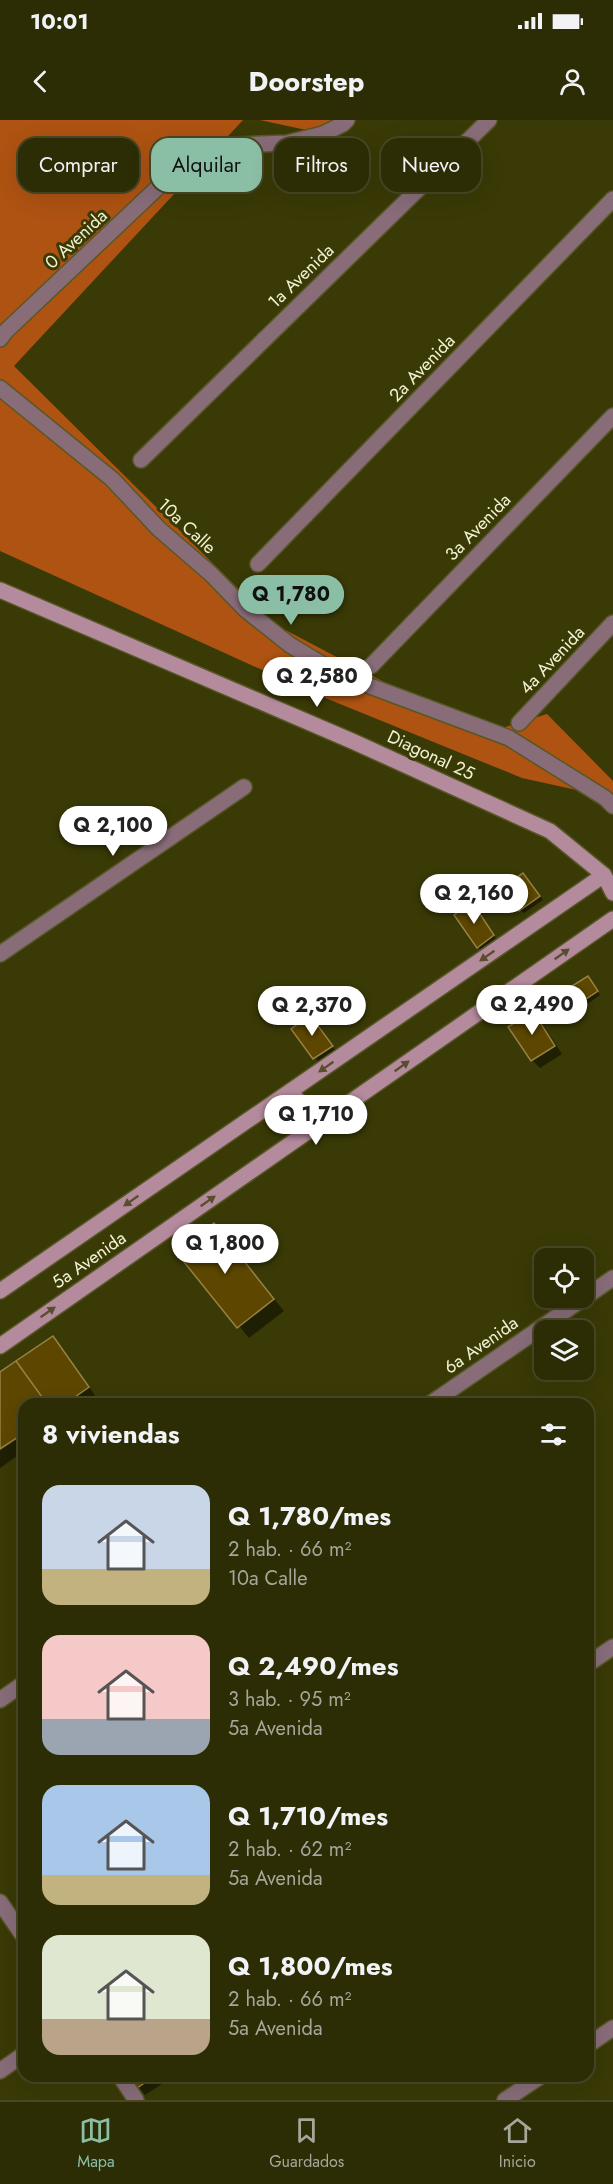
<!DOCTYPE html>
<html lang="es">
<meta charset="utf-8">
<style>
body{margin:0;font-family:Jost,sans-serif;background:#383813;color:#f1f3f6;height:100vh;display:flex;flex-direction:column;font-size:22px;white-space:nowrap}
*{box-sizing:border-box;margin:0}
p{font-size:20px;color:#a6a79a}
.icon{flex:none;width:33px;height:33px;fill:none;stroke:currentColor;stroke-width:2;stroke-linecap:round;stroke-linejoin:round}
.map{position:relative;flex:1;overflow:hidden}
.side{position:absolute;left:18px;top:1278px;width:576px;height:684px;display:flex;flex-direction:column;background:#2c2c05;border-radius:18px;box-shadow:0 6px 24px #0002,0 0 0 2px #484827}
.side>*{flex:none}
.banner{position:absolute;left:18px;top:18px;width:578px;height:54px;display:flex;gap:12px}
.controls{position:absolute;left:534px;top:1128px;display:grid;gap:12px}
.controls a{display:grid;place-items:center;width:60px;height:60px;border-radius:12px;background:#2c2c05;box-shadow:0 6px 24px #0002,0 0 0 2px #484827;font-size:30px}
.price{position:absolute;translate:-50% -51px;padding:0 14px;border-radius:21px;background:#fff;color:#222;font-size:20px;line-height:39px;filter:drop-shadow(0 2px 3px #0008)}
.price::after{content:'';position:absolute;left:50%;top:36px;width:18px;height:14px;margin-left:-9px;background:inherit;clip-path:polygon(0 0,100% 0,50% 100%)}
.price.on{background:#8abfa5;color:#111}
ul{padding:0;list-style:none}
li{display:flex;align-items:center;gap:18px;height:150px;padding:0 24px}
li span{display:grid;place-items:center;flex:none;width:168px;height:120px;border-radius:18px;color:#555}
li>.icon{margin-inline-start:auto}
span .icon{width:72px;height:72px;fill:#fffc;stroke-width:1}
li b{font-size:26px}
h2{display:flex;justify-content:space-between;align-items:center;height:72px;padding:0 24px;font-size:26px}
.pill{padding:0 21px;border-radius:18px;background:#2c2c05;box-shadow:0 6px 24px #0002,0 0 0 2px #484827;font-size:21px;line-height:54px}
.pill.on{background:#8abfa5;color:#111}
.status{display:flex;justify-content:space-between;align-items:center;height:42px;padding:0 30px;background:#2c2c05;direction:ltr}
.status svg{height:16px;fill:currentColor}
header{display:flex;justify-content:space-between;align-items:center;height:78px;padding:0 24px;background:#2c2c05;font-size:27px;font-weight:700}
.menu{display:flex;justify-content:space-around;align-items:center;height:84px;border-top:2px solid #484827;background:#2c2c05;font-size:16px;color:#a6a79a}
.menu a{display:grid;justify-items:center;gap:3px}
.menu .on{color:#8abfa5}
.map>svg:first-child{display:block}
.forest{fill:#ae5312}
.shadow{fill:#0007}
.building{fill:#5d4700;stroke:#988144;stroke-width:1.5}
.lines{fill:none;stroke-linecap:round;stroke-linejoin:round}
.service-casing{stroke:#575727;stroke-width:18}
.minor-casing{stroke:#575727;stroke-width:18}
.secondary-casing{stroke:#575727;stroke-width:18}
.service{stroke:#886d79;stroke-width:15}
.minor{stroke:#886d79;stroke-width:15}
.secondary{stroke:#b48a9d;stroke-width:15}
.oneway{fill:#584e2c}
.labels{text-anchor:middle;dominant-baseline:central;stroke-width:6;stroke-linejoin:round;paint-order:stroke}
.street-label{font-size:18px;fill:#f1f2d2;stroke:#3a3a07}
</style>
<div class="status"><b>10:01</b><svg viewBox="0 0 49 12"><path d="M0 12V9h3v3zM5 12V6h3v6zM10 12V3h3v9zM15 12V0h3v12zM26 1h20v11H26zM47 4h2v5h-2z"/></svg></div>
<header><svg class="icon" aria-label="back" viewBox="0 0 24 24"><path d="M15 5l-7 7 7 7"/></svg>Doorstep<svg class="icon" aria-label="person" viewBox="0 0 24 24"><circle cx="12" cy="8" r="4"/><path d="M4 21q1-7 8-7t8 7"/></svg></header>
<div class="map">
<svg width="613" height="1980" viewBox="0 0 613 1980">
<rect width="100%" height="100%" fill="#3a3a07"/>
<!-- forest -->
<path class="forest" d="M0 0H243L14 246 274 504 483 614 547 594 613 661V678L522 658 313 573 0 431Z
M260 0H344L329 15Z"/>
<!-- shadow -->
<path class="shadow" d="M527 758 543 780 524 793 520 790Z
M475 788 497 820 481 830 478 827Z
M591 861 600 875 579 890 566 872Z
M533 893 540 900 562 934 540 948 532 940 510 907Z
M314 900 335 930 318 941 315 938Z
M214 1105 284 1191 249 1218 179 1133Z
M52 1218 95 1275 83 1284H24V1331L0 1348V1254Z
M130 1956H174L145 1975Z"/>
<!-- building -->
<path class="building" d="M523 753 540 776 519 791 502 768Z
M472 782 494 815 477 828 454 795Z
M588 856 598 871 574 887 564 871Z
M533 891 555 926 531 941 508 907Z
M310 895 333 926 313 939 291 909Z
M214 1103 274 1179 237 1208 176 1132Z
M53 1216 89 1267 65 1284H47L16 1241Z
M16 1241 47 1284H24V1313L0 1329V1252Z
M128 1956H155L137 1968Z"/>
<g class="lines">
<defs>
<path id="service" d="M0 219 6 211 189 38 209 26 287 23 323 14 343 4 347 0
M141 340 489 0
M258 444 613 79
M371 546 613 296
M519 603 613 503"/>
<path id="minor" d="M0 268 112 359 159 409 211 454 246 490 290 525 320 543 354 560 509 618 605 678 613 686
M0 834 244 667
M430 1284 613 1158
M588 1544 613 1527
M0 1580 24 1563
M0 1782 24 1817
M588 1925 613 1908
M0 1951 24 1934
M120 1956 136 1980
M505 1980 541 1956"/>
<path id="secondary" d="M0 470 352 621 550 711 604 755 613 773
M291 971 316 1006
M0 1171 604 755
M0 1226 613 799"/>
</defs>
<!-- service casing -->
<use href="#service" class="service-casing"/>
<!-- minor casing -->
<use href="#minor" class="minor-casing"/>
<!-- secondary casing -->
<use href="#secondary" class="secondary-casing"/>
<!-- service -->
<use href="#service" class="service"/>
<!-- minor -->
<use href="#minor" class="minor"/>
<!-- secondary -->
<use href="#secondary" class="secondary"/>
</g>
<!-- one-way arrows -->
<defs><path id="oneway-solid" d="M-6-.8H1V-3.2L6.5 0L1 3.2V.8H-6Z" transform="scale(1.5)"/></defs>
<g class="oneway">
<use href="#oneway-solid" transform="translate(562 834) rotate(-35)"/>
<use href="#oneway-solid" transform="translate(487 836) rotate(145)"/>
<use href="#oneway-solid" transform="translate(402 946) rotate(-35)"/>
<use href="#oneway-solid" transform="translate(326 947) rotate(145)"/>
<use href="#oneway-solid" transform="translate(131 1081) rotate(145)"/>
<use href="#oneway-solid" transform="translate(208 1081) rotate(-35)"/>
<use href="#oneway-solid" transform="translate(48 1192) rotate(-35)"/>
</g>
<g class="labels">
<!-- street labels -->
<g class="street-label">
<text transform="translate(76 119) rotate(-43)">0 Avenida</text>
<text transform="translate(301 156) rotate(-44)">1a Avenida</text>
<text transform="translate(422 248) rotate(-46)">2a Avenida</text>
<text transform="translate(187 406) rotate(43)">10a Calle</text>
<text transform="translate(478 407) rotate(-46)">3a Avenida</text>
<text transform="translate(552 540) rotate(-47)">4a Avenida</text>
<text transform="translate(431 635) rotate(25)">Diagonal 25</text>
<text transform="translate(89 1140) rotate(-35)">5a Avenida</text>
<text transform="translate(481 1225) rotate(-35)">6a Avenida</text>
</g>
</g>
</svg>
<div class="controls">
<a><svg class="icon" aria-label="locate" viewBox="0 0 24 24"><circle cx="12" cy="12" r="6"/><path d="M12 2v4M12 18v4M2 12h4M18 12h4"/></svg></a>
<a><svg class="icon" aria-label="layers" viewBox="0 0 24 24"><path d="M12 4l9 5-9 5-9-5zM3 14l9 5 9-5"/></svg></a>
</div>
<b class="price on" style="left:291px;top:506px">Q 1,780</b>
<b class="price" style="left:317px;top:588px">Q 2,580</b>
<b class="price" style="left:113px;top:737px">Q 2,100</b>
<b class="price" style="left:474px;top:805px">Q 2,160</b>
<b class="price" style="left:532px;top:916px">Q 2,490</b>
<b class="price" style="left:312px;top:917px">Q 2,370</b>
<b class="price" style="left:316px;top:1026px">Q 1,710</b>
<b class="price" style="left:225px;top:1155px">Q 1,800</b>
<div class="banner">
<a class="pill">Comprar</a>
<a class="pill on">Alquilar</a>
<a class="pill">Filtros</a>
<a class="pill">Nuevo</a>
</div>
<section class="side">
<h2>8 viviendas<svg class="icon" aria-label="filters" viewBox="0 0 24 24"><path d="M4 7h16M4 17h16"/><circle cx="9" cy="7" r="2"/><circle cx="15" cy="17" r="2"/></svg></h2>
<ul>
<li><span style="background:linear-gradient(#c9d6e8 70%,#c2b280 0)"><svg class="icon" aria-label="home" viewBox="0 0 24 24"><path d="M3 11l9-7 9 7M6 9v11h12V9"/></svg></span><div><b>Q 1,780/mes</b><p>2 hab. · 66 m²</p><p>10a Calle</p></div></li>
<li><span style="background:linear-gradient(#f6c9c9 70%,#9aa5b1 0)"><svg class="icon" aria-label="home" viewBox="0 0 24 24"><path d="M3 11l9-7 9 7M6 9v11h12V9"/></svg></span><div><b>Q 2,490/mes</b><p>3 hab. · 95 m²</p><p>5a Avenida</p></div></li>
<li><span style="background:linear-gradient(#a9c7e8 75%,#c2b280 0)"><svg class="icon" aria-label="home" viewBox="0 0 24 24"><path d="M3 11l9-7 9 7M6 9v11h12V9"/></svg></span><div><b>Q 1,710/mes</b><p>2 hab. · 62 m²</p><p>5a Avenida</p></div></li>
<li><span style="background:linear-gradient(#dfe7d0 70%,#b9a48a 0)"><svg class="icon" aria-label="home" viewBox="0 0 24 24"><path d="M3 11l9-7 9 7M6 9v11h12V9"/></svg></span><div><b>Q 1,800/mes</b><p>2 hab. · 66 m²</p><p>5a Avenida</p></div></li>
</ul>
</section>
</div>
<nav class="menu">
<a class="on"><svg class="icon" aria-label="map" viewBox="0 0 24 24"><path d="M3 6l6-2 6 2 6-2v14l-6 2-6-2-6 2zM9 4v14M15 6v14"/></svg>Mapa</a>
<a><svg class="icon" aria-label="saved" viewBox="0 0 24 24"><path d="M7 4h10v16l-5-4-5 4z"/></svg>Guardados</a>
<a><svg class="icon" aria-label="home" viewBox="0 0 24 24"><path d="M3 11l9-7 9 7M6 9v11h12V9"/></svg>Inicio</a>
</nav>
